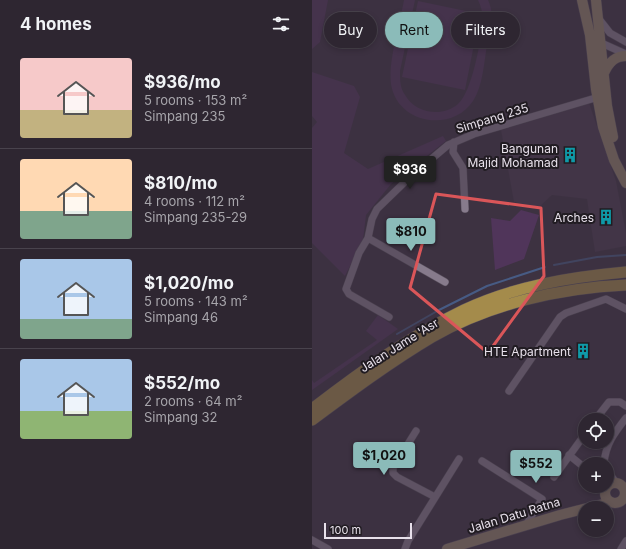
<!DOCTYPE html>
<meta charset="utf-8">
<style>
body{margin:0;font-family:Inter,sans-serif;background:#3a323d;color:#f1f3f6;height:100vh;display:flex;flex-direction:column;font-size:15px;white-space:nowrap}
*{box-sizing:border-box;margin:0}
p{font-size:13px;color:#a7a5ab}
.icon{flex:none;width:22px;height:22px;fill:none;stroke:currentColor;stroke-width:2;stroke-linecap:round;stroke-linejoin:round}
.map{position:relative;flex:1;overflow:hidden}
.details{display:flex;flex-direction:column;background:#2e2631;width:312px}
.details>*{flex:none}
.top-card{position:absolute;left:12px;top:12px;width:242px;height:36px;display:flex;gap:8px}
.fabs{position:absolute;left:266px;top:413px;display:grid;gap:8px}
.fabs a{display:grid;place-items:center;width:36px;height:36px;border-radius:50%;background:#2e2631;box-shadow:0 2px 6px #0003,0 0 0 1px #49434d;font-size:20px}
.scale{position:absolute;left:12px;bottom:10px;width:88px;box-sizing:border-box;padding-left:4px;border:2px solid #e8e1eb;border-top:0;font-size:11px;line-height:14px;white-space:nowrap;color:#e8e1eb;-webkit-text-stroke:3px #211c22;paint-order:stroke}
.price{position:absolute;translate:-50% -34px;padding:0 9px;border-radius:4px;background:#8bbbb9;color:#111;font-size:13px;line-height:26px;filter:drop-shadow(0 1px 2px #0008)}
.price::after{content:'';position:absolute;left:50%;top:24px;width:12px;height:9px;margin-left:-6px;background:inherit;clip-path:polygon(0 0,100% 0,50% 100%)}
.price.on{background:#222;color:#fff}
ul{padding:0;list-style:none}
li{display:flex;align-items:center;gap:12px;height:100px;padding:0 20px}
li+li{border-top:1px solid #49434d}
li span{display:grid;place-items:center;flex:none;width:112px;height:80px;border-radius:4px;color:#555}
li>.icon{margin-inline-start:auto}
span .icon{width:48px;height:48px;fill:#fffc;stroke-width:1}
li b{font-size:17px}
h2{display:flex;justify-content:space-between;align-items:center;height:48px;padding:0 20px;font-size:17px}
.pill{padding:0 14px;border-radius:18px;background:#2e2631;box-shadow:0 2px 6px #0003,0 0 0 1px #49434d;font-size:14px;line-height:36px}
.pill.on{background:#8bbbb9;color:#111}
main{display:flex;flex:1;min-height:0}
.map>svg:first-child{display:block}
.built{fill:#493a4e}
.green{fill:#50355a}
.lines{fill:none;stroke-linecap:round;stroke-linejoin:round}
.stream{stroke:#475b84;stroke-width:2}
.street-casing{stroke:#5a515e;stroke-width:8}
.secondary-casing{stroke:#5a515e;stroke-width:11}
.primary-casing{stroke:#5a515e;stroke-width:12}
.street{stroke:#877b8c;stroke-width:7}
.secondary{stroke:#95836b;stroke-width:10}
.primary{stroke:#a48b4b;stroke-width:11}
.marked{fill:none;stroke:#da5659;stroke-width:3;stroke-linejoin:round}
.labels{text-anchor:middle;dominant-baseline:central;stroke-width:4;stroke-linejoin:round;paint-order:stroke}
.street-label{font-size:12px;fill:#e8e1eb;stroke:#211c22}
.poi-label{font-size:12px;fill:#e8e1eb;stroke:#211c22;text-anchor:end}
</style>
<main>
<section class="details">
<h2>4 homes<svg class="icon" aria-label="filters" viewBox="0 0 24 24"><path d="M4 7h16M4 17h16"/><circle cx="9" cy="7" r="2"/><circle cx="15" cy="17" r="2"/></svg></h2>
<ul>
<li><span style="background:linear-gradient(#f6c9c9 65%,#c2b280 0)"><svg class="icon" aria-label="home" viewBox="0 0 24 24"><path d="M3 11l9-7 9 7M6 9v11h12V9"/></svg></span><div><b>$936/mo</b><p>5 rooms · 153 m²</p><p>Simpang 235</p></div></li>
<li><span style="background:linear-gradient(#ffd9b3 65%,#7fa58c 0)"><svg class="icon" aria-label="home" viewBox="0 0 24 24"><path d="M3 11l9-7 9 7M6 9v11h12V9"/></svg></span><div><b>$810/mo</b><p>4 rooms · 112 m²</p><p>Simpang 235-29</p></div></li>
<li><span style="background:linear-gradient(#a9c7e8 75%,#7fa58c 0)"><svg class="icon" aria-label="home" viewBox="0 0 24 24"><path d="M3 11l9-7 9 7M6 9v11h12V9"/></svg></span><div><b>$1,020/mo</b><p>5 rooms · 143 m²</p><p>Simpang 46</p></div></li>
<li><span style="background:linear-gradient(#a9c7e8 65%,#8fb573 0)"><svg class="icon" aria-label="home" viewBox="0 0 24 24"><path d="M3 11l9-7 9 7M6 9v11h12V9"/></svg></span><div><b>$552/mo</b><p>2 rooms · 64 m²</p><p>Simpang 32</p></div></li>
</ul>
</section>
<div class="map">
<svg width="314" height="549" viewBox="0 0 314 549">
<rect width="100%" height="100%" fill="#3d3241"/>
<!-- built -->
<path class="built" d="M277 103 304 181 314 233V246L283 252 275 199 240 195 227 207 202 202 189 130Z"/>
<!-- green -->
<path class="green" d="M0 0H16L8 42 0 49Z
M92 0H103L88 71C88 80 88 88 93 95 103 113 130 118 146 104 160 92 169 40 171 21 171 14 169 6 166 0H176C183 14 178 30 175 45 172 62 171 86 161 101 140 133 85 124 79 84 76 62 88 23 92 0Z
M106 1 168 14 153 90 90 77Z
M0 72 42 86 48 97 32 153 56 169 131 136 134 141 79 184 54 215 51 240 33 276 0 243V128L5 122 0 116Z
M209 210 227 215 212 259 183 270 179 218 198 221Z
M66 315 86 329 0 390V380L2 383 65 340 54 331Z"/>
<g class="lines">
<!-- stream -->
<path class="stream" d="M242 265 285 257 314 255
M85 334 127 310 175 286 233 267"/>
<defs>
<path id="street" d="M287 19 298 33 314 42
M287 42 314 54
M142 142 141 152 151 168 153 209
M56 238 133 282
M77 317 37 294 34 289 47 253 56 238 60 219 65 209 98 177 136 145 162 134 290 96
M197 391 248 317 254 313 294 299 314 309
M283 420 297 402H308L314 406
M104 431 81 468V473L85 477 123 497
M257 455 273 468
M170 461 230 499 214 525
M292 464C293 445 303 432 314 418
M295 470 305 484
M242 477 273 434
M293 486 294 492
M0 540 16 549
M93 549 96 541 147 459
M309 549 314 541"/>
<path id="secondary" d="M270 0 278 35 284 89 291 127 302 160 314 183
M284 0 295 106 301 137
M292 73C297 62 303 56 314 56
M293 493a10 10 0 1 1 20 0a10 10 0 1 1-20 0Z
M135 549 248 515 299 502"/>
<path id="primary" d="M0 409C48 372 98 336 152 310 203 286 259 277 314 272
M0 420C39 391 78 362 120 337 178 304 247 288 314 285"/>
</defs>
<!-- street casing -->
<use href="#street" class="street-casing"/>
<!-- secondary casing -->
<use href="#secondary" class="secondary-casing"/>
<!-- primary casing -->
<use href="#primary" class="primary-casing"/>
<!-- street -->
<use href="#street" class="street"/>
<!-- secondary -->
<use href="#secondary" class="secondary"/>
<!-- primary -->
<use href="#primary" class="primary"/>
</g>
<!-- marked area -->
<path d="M0 0H314V549H0ZM124 194 229 208 232 276 176 353 98 288Z" fill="#3d3241" fill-opacity=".55" fill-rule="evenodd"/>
<path class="marked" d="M124 194 229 208 232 276 176 353 98 288Z"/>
<!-- icons -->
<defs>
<symbol id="building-bare" viewBox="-9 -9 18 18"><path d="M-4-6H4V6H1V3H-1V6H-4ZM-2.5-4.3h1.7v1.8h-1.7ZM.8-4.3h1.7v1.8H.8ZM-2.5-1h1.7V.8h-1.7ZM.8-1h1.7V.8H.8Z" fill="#0f9aa8" stroke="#211c22" stroke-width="2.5" paint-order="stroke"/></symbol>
</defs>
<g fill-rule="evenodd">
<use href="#building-bare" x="247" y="144" width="22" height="22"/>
<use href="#building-bare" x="283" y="206" width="22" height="22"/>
<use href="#building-bare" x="260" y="340" width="22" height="22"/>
</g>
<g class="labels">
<!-- street labels -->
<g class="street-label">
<text transform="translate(180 118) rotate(-17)">Simpang 235</text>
<text transform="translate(87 345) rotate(-32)">Jalan Jame 'Asr</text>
<text transform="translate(202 515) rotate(-17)">Jalan Datu Ratna</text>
</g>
<!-- poi labels -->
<g class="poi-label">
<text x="246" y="148">Bangunan<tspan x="246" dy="14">Majid Mohamad</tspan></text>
<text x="282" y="217">Arches</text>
<text x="259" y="351">HTE Apartment</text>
</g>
</g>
</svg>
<div class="fabs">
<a><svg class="icon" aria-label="locate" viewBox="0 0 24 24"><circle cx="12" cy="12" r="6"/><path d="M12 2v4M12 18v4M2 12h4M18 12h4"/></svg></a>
<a>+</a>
<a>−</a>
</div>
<div class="scale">100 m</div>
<b class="price on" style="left:98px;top:190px">$936</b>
<b class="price" style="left:99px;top:252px">$810</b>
<b class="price" style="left:72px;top:476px">$1,020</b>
<b class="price" style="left:224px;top:484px">$552</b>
<div class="top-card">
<a class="pill">Buy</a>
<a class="pill on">Rent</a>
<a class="pill">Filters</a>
</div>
</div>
</main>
